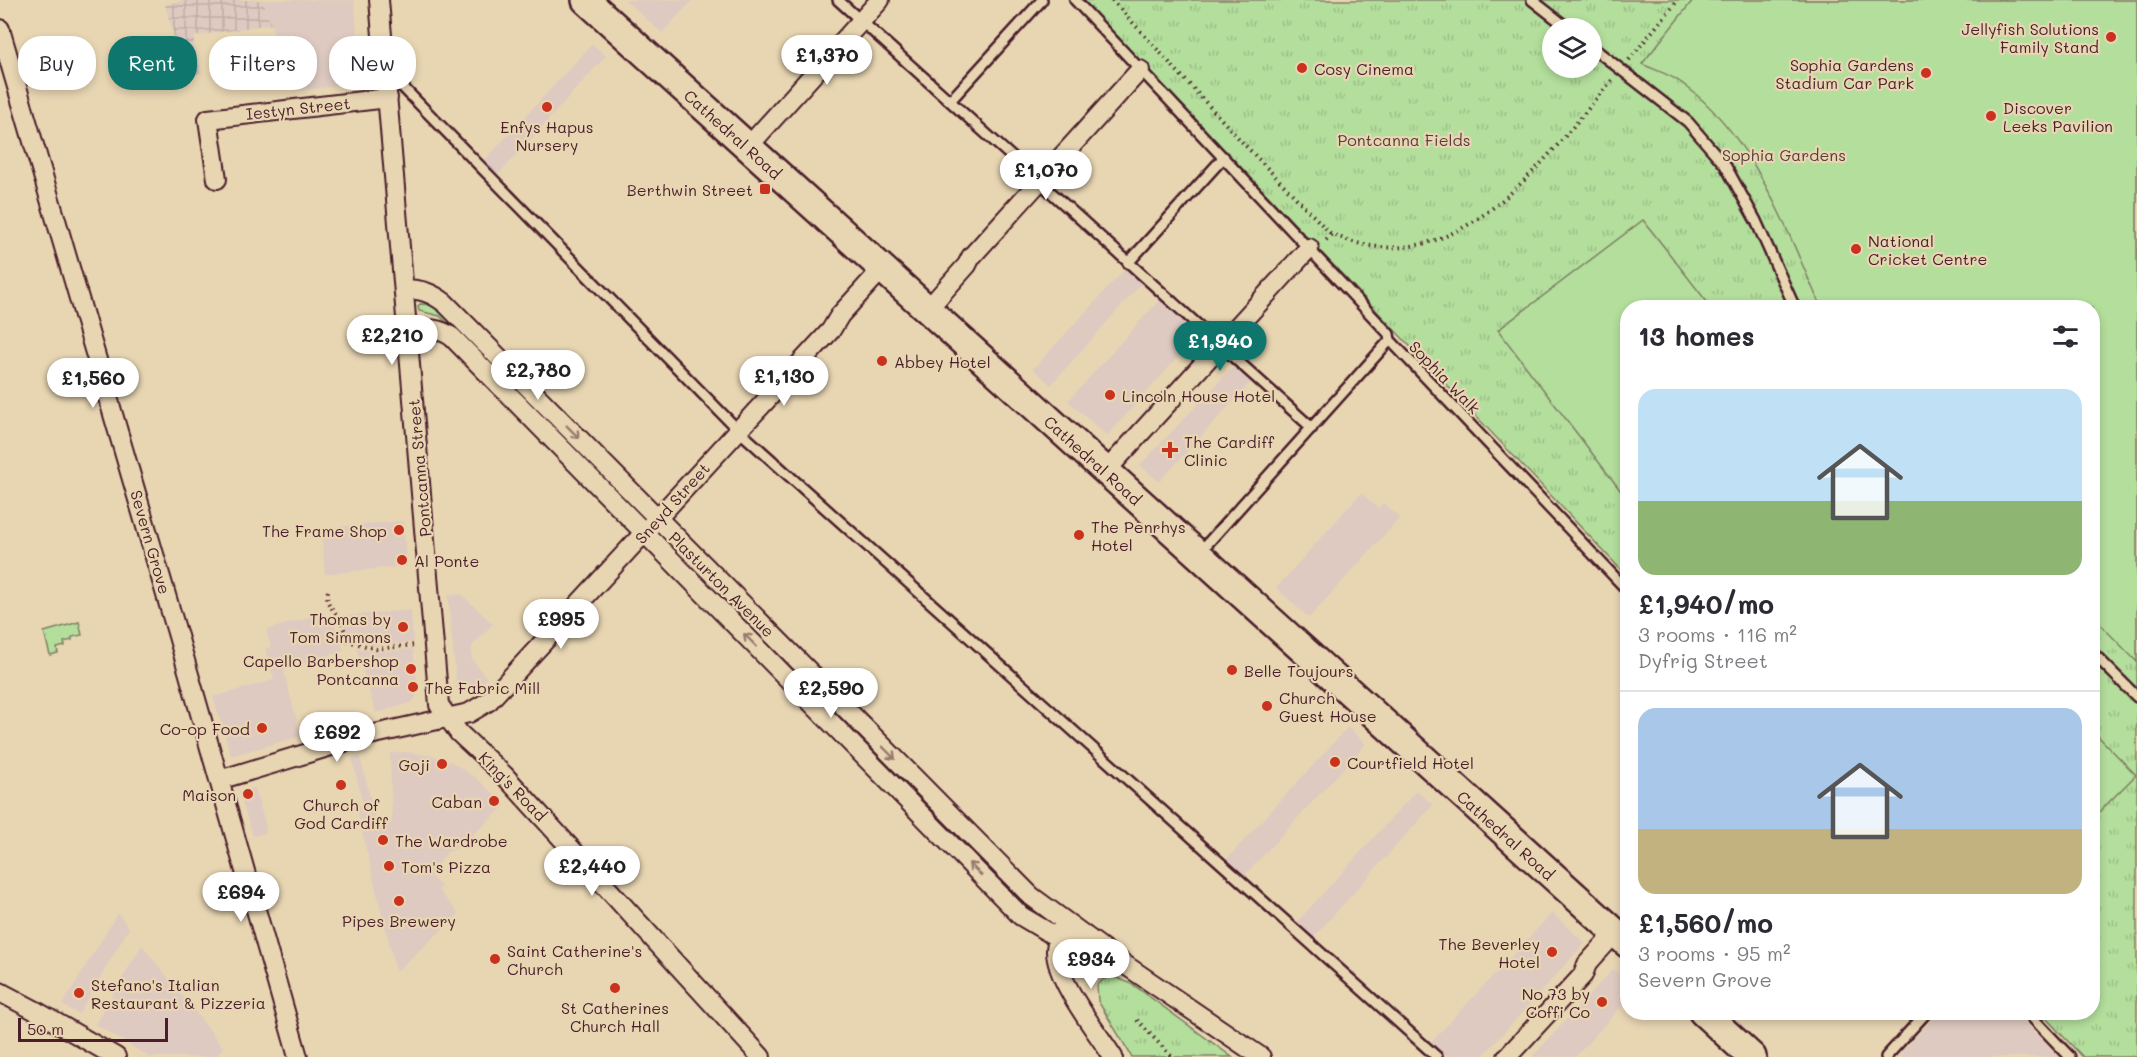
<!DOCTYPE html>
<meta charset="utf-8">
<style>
body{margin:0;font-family:Mali,sans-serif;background:#f7f7f7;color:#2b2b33;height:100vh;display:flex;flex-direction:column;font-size:22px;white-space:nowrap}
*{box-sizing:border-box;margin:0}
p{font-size:20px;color:#7c7c81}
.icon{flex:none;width:33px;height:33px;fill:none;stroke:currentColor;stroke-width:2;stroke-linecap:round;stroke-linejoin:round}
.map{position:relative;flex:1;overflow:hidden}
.panel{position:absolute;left:1620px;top:300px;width:480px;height:720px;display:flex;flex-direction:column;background:#fff;border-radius:24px;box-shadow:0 3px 9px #0003}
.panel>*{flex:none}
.top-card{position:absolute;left:18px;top:36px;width:570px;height:54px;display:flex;gap:12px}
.buttons{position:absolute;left:1542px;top:18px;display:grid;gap:12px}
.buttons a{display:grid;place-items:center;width:60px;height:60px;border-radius:50%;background:#fff;box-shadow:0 3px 9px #0003;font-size:30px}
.scale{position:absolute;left:18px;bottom:15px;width:150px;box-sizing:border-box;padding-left:6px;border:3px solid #4a1f2b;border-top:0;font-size:16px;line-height:21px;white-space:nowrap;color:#4a1f2b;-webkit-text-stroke:4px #e8d6b3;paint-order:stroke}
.price{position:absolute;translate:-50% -51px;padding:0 14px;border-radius:21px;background:#fff;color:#222;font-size:20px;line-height:39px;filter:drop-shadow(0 2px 3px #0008)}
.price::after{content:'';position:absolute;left:50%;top:36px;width:18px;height:14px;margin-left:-9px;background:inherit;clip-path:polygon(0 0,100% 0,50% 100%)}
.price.selected{background:#0f766e;color:#fff}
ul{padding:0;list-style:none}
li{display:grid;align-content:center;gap:12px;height:318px;padding:0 18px}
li+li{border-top:2px solid #e1e1e2}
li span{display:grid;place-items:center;height:186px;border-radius:18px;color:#555}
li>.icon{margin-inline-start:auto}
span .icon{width:108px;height:108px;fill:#fffc;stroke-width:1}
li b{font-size:26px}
h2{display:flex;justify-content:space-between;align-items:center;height:72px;padding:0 18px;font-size:26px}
.chip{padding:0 21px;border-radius:24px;background:#fff;box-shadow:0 3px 9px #0003;font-size:21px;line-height:54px}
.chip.selected{background:#0f766e;color:#fff}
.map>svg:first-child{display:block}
.built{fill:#decac0}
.industrial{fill:url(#industrial-grid)}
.grass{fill:url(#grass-tufts);stroke:#7e7e64;stroke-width:1.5;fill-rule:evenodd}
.garden{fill:#b3de9c;stroke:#7e7e64;stroke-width:1.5}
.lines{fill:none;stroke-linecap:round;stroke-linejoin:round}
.lane-casing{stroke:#4a1f2b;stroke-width:14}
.street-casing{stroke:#4a1f2b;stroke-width:22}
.primary-casing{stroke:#4a1f2b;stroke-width:32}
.path{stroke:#4a1f2b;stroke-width:4;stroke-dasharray:1.5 4.5;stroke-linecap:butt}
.lane{stroke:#e8d6b3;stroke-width:9}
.street{stroke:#e8d6b3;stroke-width:18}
.primary{stroke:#e8d6b3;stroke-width:27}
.oneway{stroke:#997a6f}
.poi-dot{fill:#c8321e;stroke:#e8d6b3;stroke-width:2}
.labels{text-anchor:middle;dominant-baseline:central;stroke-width:4.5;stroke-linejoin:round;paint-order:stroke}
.poi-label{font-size:16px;fill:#4a1f2b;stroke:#e8d6b3;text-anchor:start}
.street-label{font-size:16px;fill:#4a1f2b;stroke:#e8d6b3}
.park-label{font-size:16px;fill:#5a3c3c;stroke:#e8d6b3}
</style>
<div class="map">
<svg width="2137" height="1057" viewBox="0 0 2137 1057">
<defs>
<pattern id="industrial-grid" width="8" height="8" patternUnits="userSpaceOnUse" patternTransform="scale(1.5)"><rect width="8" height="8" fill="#decac0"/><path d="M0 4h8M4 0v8" fill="none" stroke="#c0ada5"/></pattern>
<pattern id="grass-tufts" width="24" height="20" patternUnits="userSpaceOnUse" patternTransform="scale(1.5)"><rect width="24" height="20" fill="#b3de9c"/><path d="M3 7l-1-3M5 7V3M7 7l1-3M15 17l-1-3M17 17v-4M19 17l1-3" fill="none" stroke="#9bbe87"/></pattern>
</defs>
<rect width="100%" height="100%" fill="#e8d6b3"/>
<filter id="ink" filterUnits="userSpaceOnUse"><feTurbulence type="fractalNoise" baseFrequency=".0167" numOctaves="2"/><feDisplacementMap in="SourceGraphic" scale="12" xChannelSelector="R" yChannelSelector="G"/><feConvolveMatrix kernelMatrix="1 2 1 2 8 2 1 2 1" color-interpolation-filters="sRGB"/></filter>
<g filter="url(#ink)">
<!-- built -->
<path class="built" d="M268 0H354L362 83 293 91 264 3 268 2Z
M625 0H693L662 33Z
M592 44 606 56 498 175 484 161Z
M1126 268 1142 283 1051 385 1033 369Z
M1160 299 1199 334 1107 436 1068 401Z
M1234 366 1251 382 1159 482 1140 465Z
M1361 493 1378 508 1383 503 1400 518 1309 618 1276 588Z
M403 521 407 566 325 574 321 528Z
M461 594 493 624 472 646V657L471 658 487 678 475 691 457 692 448 596Z
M411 610 413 642 375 646 355 640 354 635 349 636 340 616Z
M324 613 334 621 344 651 286 669 284 672 301 736 231 756 213 697 274 680 265 649 271 647 266 630Z
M356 648 379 652 413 649 418 688 415 700 410 703 376 713Z
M1348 727 1366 744 1244 876 1226 860Z
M407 752 435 756 455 764 475 777 506 805 460 846 448 852 429 874 441 887 438 890 459 914 396 972 356 807 363 804 352 758 360 756 377 826 392 823 390 753Z
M255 788 266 827 265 828 266 833 253 836 239 792Z
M1417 790 1433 805 1313 938 1296 923Z
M118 913 129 928 79 1014 62 1005Z
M1552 913 1585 943 1482 1057H1446L1430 1043Z
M142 945 223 1047 216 1057H149L95 1024Z
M1613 969 1627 982V1000L1580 1052 1575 1057H1532Z
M1938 1013H2016L2059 1057H1897Z"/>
<!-- industrial -->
<path class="industrial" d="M184 0H268V2L264 4 271 24 196 36 193 44 202 73 185 75 165 5Z"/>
<!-- grass -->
<path class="grass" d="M1083 0H2137V1057H2083L2041 1013 2092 1012V308H1628L1627 576ZM1552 28H1592V68H1552Z
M420 304 435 305 634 505 631 508 440 316 419 311 418 306Z
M669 541 831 703 828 707 665 544Z
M79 622 82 635 72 637V640L64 642 65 646 57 648 58 653 50 655 44 632Z
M855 733H859L1026 902 1023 906 854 736Z
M1112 976 1132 984 1232 1057H1132L1098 1001 1097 985 1104 979Z"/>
<!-- garden -->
<path class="garden" d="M1693 0H2137V662L2093 617 2092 308 1821 307C1785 228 1756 138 1683 84 1672 75 1655 70 1642 64Z
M1643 220 1711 307 1628 308 1627 499 1498 330Z
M2092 730 2136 775 2093 818H2092Z"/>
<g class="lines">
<defs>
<path id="lane" d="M838 0 1312 428
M1075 0 1389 334 1390 340 1628 591
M1532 0 1568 28
M1592 47 1688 122 1725 165 1756 221 1795 308
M387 71 738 430 1437 1057
M950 101 1042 0
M1128 263 1224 157
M1199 553 1390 340
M2092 652 2137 697
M2027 1012 2070 1057
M1886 1057 1927 1012"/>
<path id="street" d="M379 0 439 705 459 733 504 775 761 1057
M0 29 178 636 298 1057
M747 148 880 0
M217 179 208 119 388 98
M404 289C421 289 432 293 445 303L1031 896 1121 962 1261 1057
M927 310 967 265 971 257 1140 70
M407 330C424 329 437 326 452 337L1021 916 1058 938 1103 955
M1105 472 1309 248
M219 780 361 737 469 713 489 701 831 330 840 315 882 269
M1062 928C1059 936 1056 943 1056 951 1056 981 1097 1032 1113 1057
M0 992 36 1011 116 1057
M1507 1057 1583 975 1587 964 1615 933"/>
<path id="primary" d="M586 0 1628 944
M1703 1012 1752 1057"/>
</defs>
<!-- lane casing -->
<use href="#lane" class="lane-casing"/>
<!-- street casing -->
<use href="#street" class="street-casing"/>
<!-- primary casing -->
<use href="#primary" class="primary-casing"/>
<!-- path -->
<path class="path" d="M1112 0 1243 143 1331 234
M1629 60 1678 0
M1326 240 1332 234C1455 290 1544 160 1613 79
M328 591C325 604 332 607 338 617 343 624 345 633 348 641L376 649 415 645
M1137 1020 1172 1057"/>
<!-- lane -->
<use href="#lane" class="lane"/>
<!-- street -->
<use href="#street" class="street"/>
<!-- primary -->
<use href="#primary" class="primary"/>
</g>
<!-- one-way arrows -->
<defs><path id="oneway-shaft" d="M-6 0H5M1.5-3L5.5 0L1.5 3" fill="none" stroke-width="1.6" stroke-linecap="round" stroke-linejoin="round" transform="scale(1.5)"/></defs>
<g class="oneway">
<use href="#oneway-shaft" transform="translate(573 432) rotate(45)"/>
<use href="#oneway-shaft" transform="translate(750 640) rotate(-135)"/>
<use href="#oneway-shaft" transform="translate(889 753) rotate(45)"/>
<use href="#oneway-shaft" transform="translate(975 869) rotate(-135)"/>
</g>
</g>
<!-- markers -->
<g class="poi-dot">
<circle cx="2111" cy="37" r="6"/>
<circle cx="1302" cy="68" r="6"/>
<circle cx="1926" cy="73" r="6"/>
<circle cx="547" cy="107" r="6"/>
<circle cx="1991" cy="116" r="6"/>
<rect x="759" y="183" width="12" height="12" rx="3"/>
<circle cx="1856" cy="249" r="6"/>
<circle cx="882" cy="361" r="6"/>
<circle cx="1110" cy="395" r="6"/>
<path d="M1167 441h6v6h6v6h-6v6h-6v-6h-6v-6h6z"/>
<circle cx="399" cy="530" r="6"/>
<circle cx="1079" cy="535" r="6"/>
<circle cx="402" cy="560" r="6"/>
<circle cx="403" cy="627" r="6"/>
<circle cx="411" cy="669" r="6"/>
<circle cx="1232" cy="670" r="6"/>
<circle cx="413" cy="687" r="6"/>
<circle cx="1267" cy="706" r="6"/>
<circle cx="262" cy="728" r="6"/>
<circle cx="1335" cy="762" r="6"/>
<circle cx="442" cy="764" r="6"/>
<circle cx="341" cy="785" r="6"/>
<circle cx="248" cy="794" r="6"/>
<circle cx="494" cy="801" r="6"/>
<circle cx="383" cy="840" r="6"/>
<circle cx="389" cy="866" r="6"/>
<circle cx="399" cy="901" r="6"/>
<circle cx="1552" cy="952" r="6"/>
<circle cx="495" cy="959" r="6"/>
<circle cx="615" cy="988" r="6"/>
<circle cx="79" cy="993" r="6"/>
<circle cx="1602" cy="1002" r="6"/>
</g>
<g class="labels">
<!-- poi labels -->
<g class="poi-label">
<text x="2099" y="28" text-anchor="end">Jellyfish Solutions<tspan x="2099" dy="18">Family Stand</tspan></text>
<text x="1914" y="64" text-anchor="end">Sophia Gardens<tspan x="1914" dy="18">Stadium Car Park</tspan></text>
<text x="1314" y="68">Cosy Cinema</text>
<text x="2003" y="107">Discover<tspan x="2003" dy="18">Leeks Pavilion</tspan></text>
<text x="547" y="126" text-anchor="middle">Enfys Hapus<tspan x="547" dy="18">Nursery</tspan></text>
<text x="753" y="189" text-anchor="end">Berthwin Street</text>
<text x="1868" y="240">National<tspan x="1868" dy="18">Cricket Centre</tspan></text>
<text x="894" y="361">Abbey Hotel</text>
<text x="1122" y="395">Lincoln House Hotel</text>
<text x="1184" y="441">The Cardiff<tspan x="1184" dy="18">Clinic</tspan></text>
<text x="1091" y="526">The Penrhys<tspan x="1091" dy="18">Hotel</tspan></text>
<text x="387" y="530" text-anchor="end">The Frame Shop</text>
<text x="414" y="560">Al Ponte</text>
<text x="391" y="618" text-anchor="end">Thomas by<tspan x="391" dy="18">Tom Simmons</tspan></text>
<text x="399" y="660" text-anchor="end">Capello Barbershop<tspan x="399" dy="18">Pontcanna</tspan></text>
<text x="1244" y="670">Belle Toujours</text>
<text x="425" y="687">The Fabric Mill</text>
<text x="1279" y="697">Church<tspan x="1279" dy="18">Guest House</tspan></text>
<text x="250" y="728" text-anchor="end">Co-op Food</text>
<text x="1347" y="762">Courtfield Hotel</text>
<text x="430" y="764" text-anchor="end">Goji</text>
<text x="236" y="794" text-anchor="end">Maison</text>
<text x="482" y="801" text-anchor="end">Caban</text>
<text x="341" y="804" text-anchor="middle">Church of<tspan x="341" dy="18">God Cardiff</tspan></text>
<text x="395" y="840">The Wardrobe</text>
<text x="401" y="866">Tom's Pizza</text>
<text x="399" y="920" text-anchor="middle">Pipes Brewery</text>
<text x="1540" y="943" text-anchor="end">The Beverley<tspan x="1540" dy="18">Hotel</tspan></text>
<text x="507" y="950">Saint Catherine's<tspan x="507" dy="18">Church</tspan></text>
<text x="91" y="984">Stefano's Italian<tspan x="91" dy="18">Restaurant &amp; Pizzeria</tspan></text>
<text x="1590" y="993" text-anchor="end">No 73 by<tspan x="1590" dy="18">Coffi Co</tspan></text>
<text x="615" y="1007" text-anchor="middle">St Catherines<tspan x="615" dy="18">Church Hall</tspan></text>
</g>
<!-- street labels -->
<g class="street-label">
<text transform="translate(298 108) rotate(-6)">Iestyn Street</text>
<text transform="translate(733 134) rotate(42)">Cathedral Road</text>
<text transform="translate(1445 377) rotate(46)">Sophia Walk</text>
<text transform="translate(1093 460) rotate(42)">Cathedral Road</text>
<text transform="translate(419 468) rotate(-95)">Pontcanna Street</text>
<text transform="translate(672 503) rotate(-48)">Sneyd Street</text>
<text transform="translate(151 542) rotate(74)">Severn Grove</text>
<text transform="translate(722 584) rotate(45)">Plasturton Avenue</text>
<text transform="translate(513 786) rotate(46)">King's Road</text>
<text transform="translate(1506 835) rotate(42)">Cathedral Road</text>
</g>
<!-- park labels -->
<g class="park-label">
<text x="1404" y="139">Pontcanna Fields</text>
<text x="1784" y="154">Sophia Gardens</text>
</g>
</g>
</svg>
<div class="buttons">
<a><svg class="icon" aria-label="layers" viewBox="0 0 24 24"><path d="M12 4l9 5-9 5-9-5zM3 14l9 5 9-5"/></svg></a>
</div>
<div class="scale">50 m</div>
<b class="price" style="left:827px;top:86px">£1,370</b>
<b class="price" style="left:1046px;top:201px">£1,070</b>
<b class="price" style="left:392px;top:366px">£2,210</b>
<b class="price selected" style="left:1220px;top:372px">£1,940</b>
<b class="price" style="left:538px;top:401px">£2,780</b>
<b class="price" style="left:784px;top:407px">£1,130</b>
<b class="price" style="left:93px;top:409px">£1,560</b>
<b class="price" style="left:561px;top:650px">£995</b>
<b class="price" style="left:831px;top:719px">£2,590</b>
<b class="price" style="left:337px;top:763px">£692</b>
<b class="price" style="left:592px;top:897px">£2,440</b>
<b class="price" style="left:241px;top:923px">£694</b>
<b class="price" style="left:1091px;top:990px">£934</b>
<div class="top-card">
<a class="chip">Buy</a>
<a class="chip selected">Rent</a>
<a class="chip">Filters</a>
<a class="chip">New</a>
</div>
<section class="panel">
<h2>13 homes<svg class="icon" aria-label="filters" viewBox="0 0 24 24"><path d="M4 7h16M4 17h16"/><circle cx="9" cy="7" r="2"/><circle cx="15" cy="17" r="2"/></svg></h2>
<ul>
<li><span style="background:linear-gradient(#bfe0f5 60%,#8fb573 0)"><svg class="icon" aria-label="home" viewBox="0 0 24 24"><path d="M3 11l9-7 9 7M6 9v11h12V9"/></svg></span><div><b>£1,940/mo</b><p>3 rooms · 116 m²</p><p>Dyfrig Street</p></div></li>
<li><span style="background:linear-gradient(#a9c7e8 65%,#c2b280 0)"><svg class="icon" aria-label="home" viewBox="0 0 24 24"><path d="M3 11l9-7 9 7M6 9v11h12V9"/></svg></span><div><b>£1,560/mo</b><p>3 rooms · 95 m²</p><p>Severn Grove</p></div></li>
</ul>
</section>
</div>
